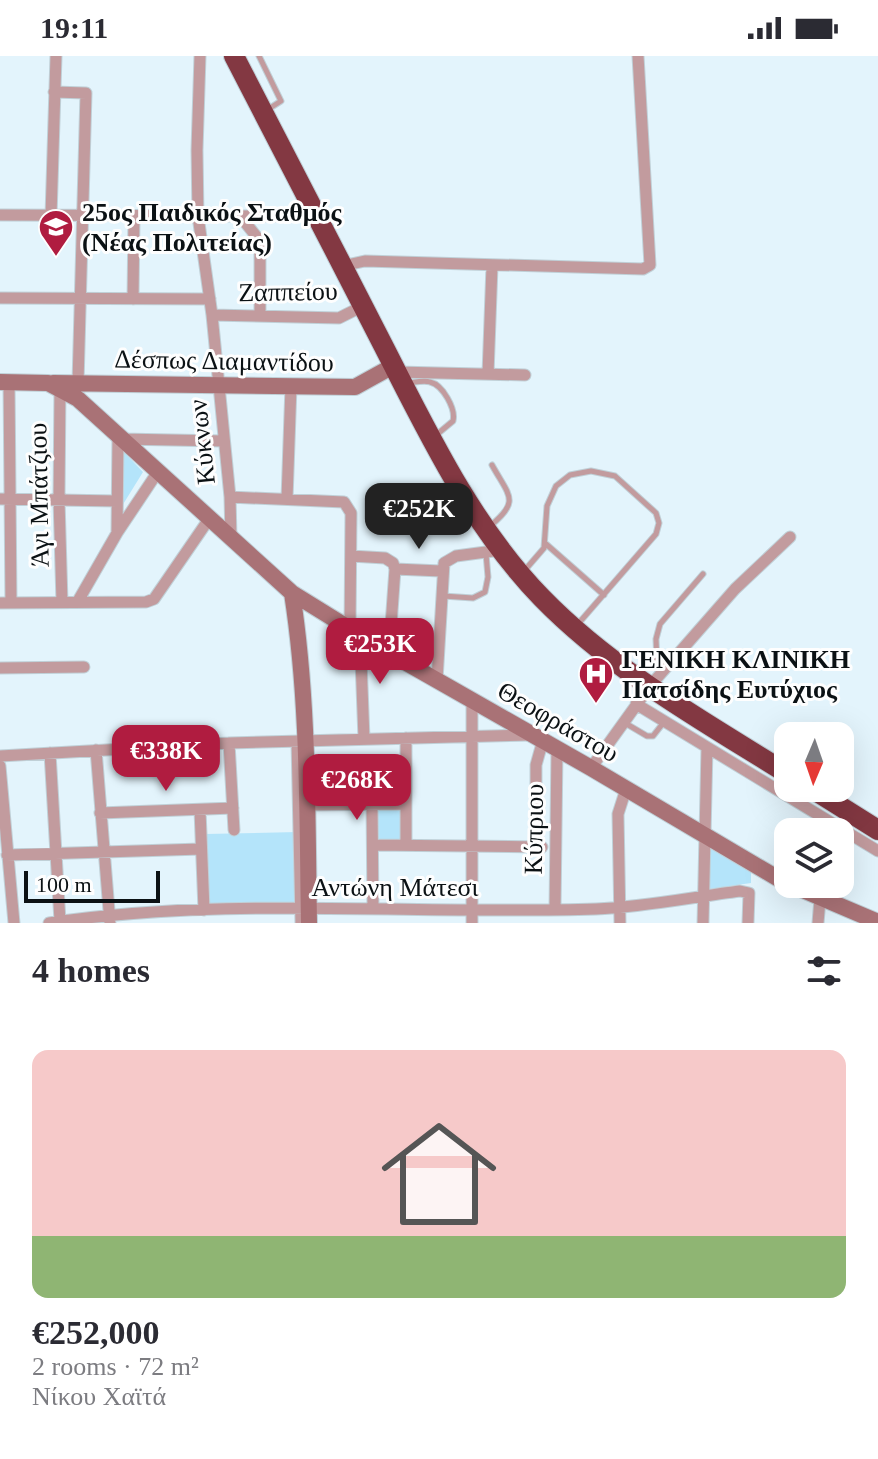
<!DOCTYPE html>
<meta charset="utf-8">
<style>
body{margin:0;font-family:"Times New Roman",serif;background:#f2f2f3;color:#2b2b33;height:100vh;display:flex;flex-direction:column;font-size:30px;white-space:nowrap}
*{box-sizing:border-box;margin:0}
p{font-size:26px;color:#7c7c81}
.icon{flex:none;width:44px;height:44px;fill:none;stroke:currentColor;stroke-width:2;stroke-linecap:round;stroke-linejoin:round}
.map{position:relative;height:867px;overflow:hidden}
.side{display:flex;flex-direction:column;background:#fff;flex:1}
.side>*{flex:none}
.needle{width:52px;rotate:182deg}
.controls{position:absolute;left:774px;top:666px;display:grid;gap:16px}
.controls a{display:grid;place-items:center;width:80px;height:80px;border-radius:16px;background:#fff;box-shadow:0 8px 32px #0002;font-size:40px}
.scale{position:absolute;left:24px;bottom:20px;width:136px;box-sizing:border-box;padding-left:8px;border:4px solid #0b1114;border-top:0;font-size:22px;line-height:28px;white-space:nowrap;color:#0b1114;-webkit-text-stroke:6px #fefefe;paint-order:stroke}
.price{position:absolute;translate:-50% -68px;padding:0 18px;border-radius:16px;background:#b01c40;color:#fff;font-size:26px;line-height:52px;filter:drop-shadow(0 2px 4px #0008)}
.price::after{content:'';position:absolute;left:50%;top:48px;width:24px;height:18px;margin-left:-12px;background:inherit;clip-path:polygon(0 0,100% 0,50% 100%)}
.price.active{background:#222;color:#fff}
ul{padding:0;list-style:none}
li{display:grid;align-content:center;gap:16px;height:424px;padding:0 32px}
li+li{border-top:2px solid #e1e1e2}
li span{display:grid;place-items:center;height:248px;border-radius:16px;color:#555}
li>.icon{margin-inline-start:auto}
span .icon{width:144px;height:144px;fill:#fffc;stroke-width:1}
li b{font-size:34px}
h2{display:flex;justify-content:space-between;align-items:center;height:96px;padding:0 32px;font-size:34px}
.status{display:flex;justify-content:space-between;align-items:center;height:56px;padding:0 40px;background:#fff;direction:ltr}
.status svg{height:22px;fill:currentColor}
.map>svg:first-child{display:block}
.green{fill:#b4e4fa}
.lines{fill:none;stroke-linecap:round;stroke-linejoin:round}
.lane-casing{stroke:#c0d0d7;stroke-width:7}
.street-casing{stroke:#c0d0d7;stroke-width:13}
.secondary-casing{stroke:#c0d0d7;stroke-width:18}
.highway-casing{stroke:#c0d0d7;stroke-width:22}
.lane{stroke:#c29b9e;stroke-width:5}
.street{stroke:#c29b9e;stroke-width:11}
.secondary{stroke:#a97276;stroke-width:16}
.highway{stroke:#833842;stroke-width:20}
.labels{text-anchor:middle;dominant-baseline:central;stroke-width:6;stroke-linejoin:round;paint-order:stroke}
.poi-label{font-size:26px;font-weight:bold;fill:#0b1114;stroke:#fefefe;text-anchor:start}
.street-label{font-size:26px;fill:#0b1114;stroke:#fefefe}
</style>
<div class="status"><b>19:11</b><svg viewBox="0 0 49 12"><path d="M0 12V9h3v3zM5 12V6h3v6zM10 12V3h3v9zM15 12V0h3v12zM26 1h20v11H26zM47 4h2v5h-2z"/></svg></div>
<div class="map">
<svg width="878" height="867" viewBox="0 0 878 867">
<rect width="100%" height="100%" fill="#e3f4fc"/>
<!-- green -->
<path class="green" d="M120 392 143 416 122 450Z
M375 751H401V784H375Z
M298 776 299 849 207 850 205 778Z
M709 790 751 815V827L709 833Z"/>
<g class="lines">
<defs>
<path id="lane" d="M259 0 281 45 267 54
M409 327C416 326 424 324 430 326 443 329 456 353 453 365L435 380
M490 470C521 445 509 440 492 409
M546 488 604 539
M525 514 544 492 547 450 556 430 570 419 591 415 615 420 656 457 659 467 656 478 578 568
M443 540 473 542 485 536 488 521 486 498
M661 616 657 607 656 583 660 568 703 518
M625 667 647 680H653L664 666"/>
<path id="street" d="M200 0 197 94 198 160 212 259 230 441 231 482
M54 36 86 37 78 327
M0 159 277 160
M51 160 56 0
M240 160 260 185V260
M342 210 365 205 643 213 650 209 638 0
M0 242 210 243
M133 243 134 160
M212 259 339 262 363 250
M397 316 525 319
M488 318 492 210
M9 326 11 547
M60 332 59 444 62 546
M121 383 223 385
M230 441 344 446 351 457 350 572
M0 443 117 445
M287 443 291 330
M117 476 118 381
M351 500 385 502 393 507 395 513 389 597
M395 513 441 515
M78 545 117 477 157 417
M0 547 146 546 154 543 209 463
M360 578 364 683
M0 612 84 611
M437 624 444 507 456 500 501 494
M472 644V867
M636 648 878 795
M406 682V789
M297 685 301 867
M229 687 234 774
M96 694 110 867
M50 697 60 865
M0 700 229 687 531 679
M0 710 14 867
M591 712 650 630 735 533 790 481
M372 748 373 853
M307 749 406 748
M200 754 204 854
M100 757 233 752
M373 789 542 791
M536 791V709L543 684
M7 799 201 793
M555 853 557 693
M49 867C230 840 414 859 596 853 644 851 693 841 740 835L749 837 748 867
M620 867 618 758 626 733
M703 867 707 691
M818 867 820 843"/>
<path id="secondary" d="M0 326 48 327 78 343 292 537 389 597 591 712 784 826 878 866
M53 327 355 331 393 310
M292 537C309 646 307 757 309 867"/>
<path id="highway" d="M234 0C285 97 334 194 384 291 429 379 472 470 542 542 612 614 703 665 788 718
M811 732 878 774"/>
</defs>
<!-- lane casing -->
<use href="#lane" class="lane-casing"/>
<!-- street casing -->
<use href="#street" class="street-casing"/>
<!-- secondary casing -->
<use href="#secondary" class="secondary-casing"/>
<!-- highway casing -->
<use href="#highway" class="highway-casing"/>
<!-- lane -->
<use href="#lane" class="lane"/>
<!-- street -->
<use href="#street" class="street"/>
<!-- secondary -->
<use href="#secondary" class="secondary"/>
<!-- highway -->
<use href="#highway" class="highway"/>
</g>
<!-- icons -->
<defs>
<symbol id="school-pin" viewBox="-11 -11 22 30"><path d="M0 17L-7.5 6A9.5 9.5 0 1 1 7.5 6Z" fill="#b01c40" stroke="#fefefe"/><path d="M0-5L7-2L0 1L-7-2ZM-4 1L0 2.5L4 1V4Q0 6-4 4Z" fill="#fff"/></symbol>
<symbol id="hospital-pin" viewBox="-11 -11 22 30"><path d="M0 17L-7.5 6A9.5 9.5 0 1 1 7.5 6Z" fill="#b01c40" stroke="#fefefe"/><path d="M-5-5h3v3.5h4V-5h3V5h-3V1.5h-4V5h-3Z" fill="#fff"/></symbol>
</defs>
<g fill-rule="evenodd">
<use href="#school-pin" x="36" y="151" width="40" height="54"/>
<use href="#hospital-pin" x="576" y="598" width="40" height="54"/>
</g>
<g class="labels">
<!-- poi labels -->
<g class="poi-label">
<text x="82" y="156">25ος Παιδικός Σταθμός<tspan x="82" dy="30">(Νέας Πολιτείας)</tspan></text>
<text x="622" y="603">ΓΕΝΙΚΗ ΚΛΙΝΙΚΗ<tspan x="622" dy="30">Πατσίδης Ευτύχιος</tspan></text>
</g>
<!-- street labels -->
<g class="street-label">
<text transform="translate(288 236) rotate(-1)">Ζαππείου</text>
<text transform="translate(224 305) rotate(1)">Δέσπως Διαμαντίδου</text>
<text transform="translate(202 386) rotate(-96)">Κύκνων</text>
<text transform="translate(39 439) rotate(-91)">Άγι Μπάτζιου</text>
<text transform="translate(558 666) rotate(30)">Θεοφράστου</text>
<text transform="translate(534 773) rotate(-89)">Κύπριου</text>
<text x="395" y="831">Αντώνη Μάτεσι</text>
</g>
</g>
</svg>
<div class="controls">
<a><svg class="needle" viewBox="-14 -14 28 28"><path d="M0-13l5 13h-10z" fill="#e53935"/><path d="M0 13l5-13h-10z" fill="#7c7c81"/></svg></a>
<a><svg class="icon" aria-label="layers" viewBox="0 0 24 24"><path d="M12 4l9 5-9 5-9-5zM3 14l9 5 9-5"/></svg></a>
</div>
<div class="scale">100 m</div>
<b class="price active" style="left:419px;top:495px">€252K</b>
<b class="price" style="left:380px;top:630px">€253K</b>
<b class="price" style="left:166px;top:737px">€338K</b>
<b class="price" style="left:357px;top:766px">€268K</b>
</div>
<section class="side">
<h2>4 homes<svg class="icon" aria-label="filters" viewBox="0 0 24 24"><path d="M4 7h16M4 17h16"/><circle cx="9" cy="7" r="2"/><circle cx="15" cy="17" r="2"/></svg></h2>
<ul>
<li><span style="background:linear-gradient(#f6c9c9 75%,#8fb573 0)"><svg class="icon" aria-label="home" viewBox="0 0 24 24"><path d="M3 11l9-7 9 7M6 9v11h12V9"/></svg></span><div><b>€252,000</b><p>2 rooms · 72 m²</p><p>Νίκου Χαϊτά</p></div></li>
</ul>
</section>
